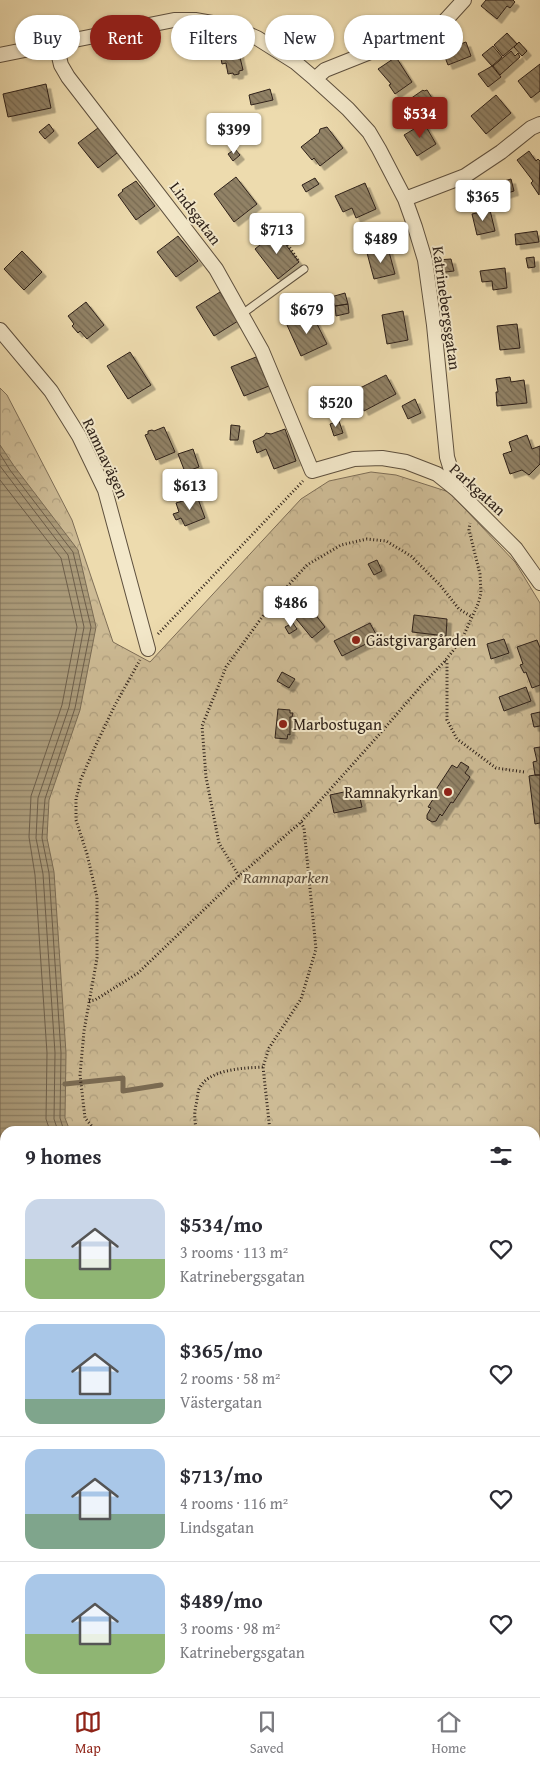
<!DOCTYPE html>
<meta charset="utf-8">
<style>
body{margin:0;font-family:"Gentium Book Plus",serif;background:#f2f2f3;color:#2b2b33;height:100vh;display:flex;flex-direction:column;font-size:19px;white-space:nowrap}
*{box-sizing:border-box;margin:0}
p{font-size:16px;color:#7c7c81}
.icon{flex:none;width:28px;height:28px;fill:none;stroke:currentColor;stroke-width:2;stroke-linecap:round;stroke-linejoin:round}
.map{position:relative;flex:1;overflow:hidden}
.panel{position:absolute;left:0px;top:1126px;width:540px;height:571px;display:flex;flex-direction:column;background:#fff;border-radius:15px 15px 0 0;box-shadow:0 1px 4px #0004}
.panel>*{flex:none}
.guide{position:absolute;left:15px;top:15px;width:510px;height:45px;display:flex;gap:10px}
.price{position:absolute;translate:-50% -42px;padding:0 11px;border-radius:5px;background:#fff;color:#222;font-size:16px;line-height:32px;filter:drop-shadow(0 1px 2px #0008)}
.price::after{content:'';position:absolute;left:50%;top:30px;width:15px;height:11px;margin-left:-8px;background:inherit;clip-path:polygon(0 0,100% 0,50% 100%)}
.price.active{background:#8f2418;color:#fff}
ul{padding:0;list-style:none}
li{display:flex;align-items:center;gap:15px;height:125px;padding:0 25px}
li+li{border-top:1px solid #e1e1e2}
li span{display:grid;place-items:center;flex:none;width:140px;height:100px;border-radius:15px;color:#555}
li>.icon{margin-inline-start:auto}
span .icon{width:60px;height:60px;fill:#fffc;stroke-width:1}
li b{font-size:21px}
h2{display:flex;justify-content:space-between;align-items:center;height:60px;padding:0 25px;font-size:21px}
.tag{padding:0 18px;border-radius:22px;background:#fff;box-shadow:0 1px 4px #0004;font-size:18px;line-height:45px}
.tag.active{background:#8f2418;color:#fff}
.tabs{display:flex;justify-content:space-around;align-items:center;height:70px;border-top:1px solid #e1e1e2;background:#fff;font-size:14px;color:#7c7c81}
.tabs a{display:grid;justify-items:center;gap:2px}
.tabs .active{color:#8f2418}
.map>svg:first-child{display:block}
.park{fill:url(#park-crowns);stroke:#7e6e57}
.water{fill:url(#water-rules);stroke:#7a6b54}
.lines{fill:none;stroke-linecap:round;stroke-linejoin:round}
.shore{stroke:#6d5e4a;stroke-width:1}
.stream{stroke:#7a6b54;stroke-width:5}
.building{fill:url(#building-back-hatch);stroke:#2e2119;filter:url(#shadow)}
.service-casing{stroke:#5e503e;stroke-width:9}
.minor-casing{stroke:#5e503e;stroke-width:16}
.path{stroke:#2e2119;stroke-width:3;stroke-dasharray:1 2.5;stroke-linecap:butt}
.service{stroke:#f3e8ca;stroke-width:7}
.minor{stroke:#f3e8ca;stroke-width:14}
.poi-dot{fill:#8f2418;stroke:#f3e8ca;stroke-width:2}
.labels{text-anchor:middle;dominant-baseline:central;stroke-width:4;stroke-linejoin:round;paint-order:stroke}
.street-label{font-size:16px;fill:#2e2119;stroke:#f3e8ca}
.poi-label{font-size:16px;fill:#2e2119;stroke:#f3e8ca;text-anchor:start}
.park-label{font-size:16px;font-style:italic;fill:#564838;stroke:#f3e8ca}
</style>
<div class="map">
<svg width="540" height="1697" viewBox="0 0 540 1697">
<defs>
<pattern id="park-crowns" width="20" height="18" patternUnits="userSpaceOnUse" patternTransform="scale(1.25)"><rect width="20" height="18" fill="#cdbb95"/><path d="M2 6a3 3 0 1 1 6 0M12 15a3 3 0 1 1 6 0" fill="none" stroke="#b0a080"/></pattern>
<pattern id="water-rules" width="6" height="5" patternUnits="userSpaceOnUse" patternTransform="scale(1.25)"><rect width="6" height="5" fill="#ac9c7b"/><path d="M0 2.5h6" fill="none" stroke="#8c7f64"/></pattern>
<pattern id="building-back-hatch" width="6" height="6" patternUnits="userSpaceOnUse" patternTransform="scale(1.25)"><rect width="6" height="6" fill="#918266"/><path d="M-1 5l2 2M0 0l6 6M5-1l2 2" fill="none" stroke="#776a53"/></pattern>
<filter id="shadow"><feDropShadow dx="4.5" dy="4.5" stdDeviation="0" flood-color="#0004"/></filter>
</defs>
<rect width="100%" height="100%" fill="#eddbae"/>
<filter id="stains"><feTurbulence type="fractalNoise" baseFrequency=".004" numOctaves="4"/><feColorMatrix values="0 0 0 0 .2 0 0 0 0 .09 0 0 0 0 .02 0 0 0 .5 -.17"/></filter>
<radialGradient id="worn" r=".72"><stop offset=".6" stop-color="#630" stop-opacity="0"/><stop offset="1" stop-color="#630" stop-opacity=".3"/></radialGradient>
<!-- park -->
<path class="park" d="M0 388 7 395 72 520 113 642 150 662 301 499 329 481 371 472 396 475 449 492 515 562 540 603V1308L535 1307V1131H5V1692L215 1693 212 1697H0Z"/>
<!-- water -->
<path class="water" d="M0 445 14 466 78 550 96 627 80 710 49 800 47 838 54 872 66 1053 65 1118 70 1131H5V1398L0 1397Z"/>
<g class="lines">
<!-- shore -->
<path class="shore" d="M0 454 10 470 73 552 91 627 75 708 45 799 42 838 49 873 61 1053 60 1118 64 1131
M0 466 68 555 84 627 69 707 38 798 36 838 43 874 55 1053 54 1119 58 1131
M0 480 61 558 77 627 62 705 31 796 29 837 35 875 47 1053 46 1119 50 1131"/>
<!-- stream -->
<path class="stream" d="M65 1084 123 1078V1091L161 1085"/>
</g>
<!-- building -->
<path class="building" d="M486 0H513L515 2 510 8 507 6 497 19 481 6Z
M507 33 517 44 503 56 494 45Z
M456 35 460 44 466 42 471 56 448 65 439 42Z
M519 42 527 51 522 56 514 47Z
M493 46 502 57 492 66 482 55Z
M238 49 243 70 239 71V74L234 75 233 73 228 74 226 63 222 64 220 53Z
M511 51 515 56 518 53 520 57 500 75 493 66Z
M396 57 412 82 395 94 389 85 391 84 378 69Z
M540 64V91L531 98 518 81Z
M492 66 501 77 488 87 478 74Z
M46 84 51 108 8 117 3 94Z
M270 89 273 100 251 105 249 95Z
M423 90 424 91 427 90 432 98 414 107 410 99Z
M496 95 511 113 486 134 471 116Z
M433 99 441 111 432 116 424 103Z
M424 123 436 144 417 156 404 135Z
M49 124 54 131 45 139 39 132Z
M327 127 343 148 320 166 314 158 312 160 301 147 319 133 320 129Z
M98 128 117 153 98 168 78 143Z
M235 149 240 155 233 161 228 154Z
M529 151 536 161 538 159 540 161 539 195 531 183 533 181 517 160Z
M236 177 257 204 234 222 214 194Z
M315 178 319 184 306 192 302 185Z
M511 179 514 191 501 195 497 183Z
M136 181 155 206 136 220 118 195 123 191 122 190Z
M365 183 376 209 356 218 352 208 343 212 335 196Z
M490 210 495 231 477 235 472 214Z
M537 231 539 242 516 245 515 234Z
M276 232 299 262 278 279 255 249Z
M178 236 198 261 176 277 157 252Z
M388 248 395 274 374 279 367 253Z
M22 251 42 272 24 290 4 269Z
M534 257 535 267 528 268 526 258Z
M451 259 454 271 438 273 437 260Z
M505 268 507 288 493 290 492 281 482 282 480 271Z
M220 292 238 321 214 336 196 307Z
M345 293 348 304 335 306 331 297Z
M86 302 104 325 87 339 80 331 78 333 72 326 74 324 68 316Z
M348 304 349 313 336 316 335 306Z
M403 311 408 340 387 344 382 315Z
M312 314 327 344 301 356 287 325Z
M517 324 520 348 500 350 497 326Z
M130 352 151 385 128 399 107 366Z
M256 357 269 386 244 396 231 367Z
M386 375 396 394 364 411 354 391Z
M510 377 511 382 524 380 527 403 497 406 496 392H498L496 379Z
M415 399 421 413 408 419 402 406Z
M339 421 343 433 334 436 330 424Z
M231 425 240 426 238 440H230Z
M164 427 175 452 156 460 145 435 148 434V431L152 430 154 431Z
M285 429 296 461 274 469 266 449 257 453 253 441 264 436 266 433 271 434Z
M527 435 532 449 540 446V464L529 475 522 470 510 474 503 454 512 451 509 442Z
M193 449 199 467 185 472 178 454Z
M204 479 207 489 201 491 198 481Z
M192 495 197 496 205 518 185 526 181 518 176 520 173 514 179 512 176 503 189 499Z
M377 560 382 571 374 575 368 564Z
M307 604 325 627 312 638 293 615Z
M414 615 447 619 446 636 412 632Z
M293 623 297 629 289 634 285 627Z
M370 623 378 638 342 656 334 641Z
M504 639 509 653 491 659 487 644Z
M537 640 540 648V685L532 688 526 672 524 673 520 665 523 664 517 647Z
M282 672 295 679 289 688 277 681Z
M526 687 531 701 504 711 499 697Z
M278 709 290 710V713H293L292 717H290V735L288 734 287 739 275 738Z
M540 712V726L534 727 531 714Z
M540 747V775H535L533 762 537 761 534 748Z
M461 762 469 767 465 773 470 777 453 803 451 802 442 816 440 814 436 821 432 822 427 819V815L431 808 428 807 437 793 435 791 452 765 457 768Z
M535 775H540V823L535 824 529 776Z
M358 789 362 807 334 813 330 795Z
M535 1353 540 1357V1366L538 1368 540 1370 535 1376Z"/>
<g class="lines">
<defs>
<path id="service" d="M242 314 304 269"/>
<path id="minor" d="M56 44 61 65 68 77 216 269 262 351 312 471 354 459 382 458 406 462 437 474 457 490 516 549 540 583
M0 55 174 20H195L212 23 234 28 257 38 295 62 315 79 348 109 369 132 379 149 405 199 415 227 425 260 434 325 447 457 457 490
M315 79 325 70 443 23 464 0
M405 199 465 176 501 152 531 128 540 124
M0 330 51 391 79 436 105 490 148 649
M535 1325 540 1326
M535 1597 540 1596
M245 1692 247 1697
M266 1697 274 1692"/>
</defs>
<!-- service casing -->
<use href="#service" class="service-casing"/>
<!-- minor casing -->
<use href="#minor" class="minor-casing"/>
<!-- path -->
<path class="path" d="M280 233 298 260
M158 634 303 481
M445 661 447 662V720L457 739 496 768 524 772
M239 876 219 843 206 777 202 726 226 667 273 602 307 565 341 545 367 539 386 541 411 556 440 585 459 609 472 617
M89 1001 95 1000 138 973 239 876 301 822 377 737 422 685 445 661 462 639 478 604 481 593 480 574 469 530 470 523
M96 1131 85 1118 80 1075 84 1031 97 958V897L87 854 76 820V799L81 779 95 747 115 705 140 660
M197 1131C194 1121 194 1111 197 1101 197 1097 198 1093 199 1089 208 1069 244 1068 263 1067
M270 1131 263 1067 269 1048 301 999 316 949 304 828 301 822
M535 1276 540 1279
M0 1446 5 1447"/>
<!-- service -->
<use href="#service" class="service"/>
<!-- minor -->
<use href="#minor" class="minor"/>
</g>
<!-- markers -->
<g class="poi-dot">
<circle cx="356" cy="640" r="5"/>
<circle cx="283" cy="724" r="5"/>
<circle cx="448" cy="792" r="5"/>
</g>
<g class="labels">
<!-- street labels -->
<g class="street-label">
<text transform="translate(196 213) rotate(53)">Lindsgatan</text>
<text transform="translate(447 308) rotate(82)">Katrinebergsgatan</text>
<text transform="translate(106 458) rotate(65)">Ramnavägen</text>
<text transform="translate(478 489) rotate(42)">Parkgatan</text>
</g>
<!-- poi labels -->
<g class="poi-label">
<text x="366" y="640">Gästgivargården</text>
<text x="293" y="724">Marbostugan</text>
<text x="438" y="792" text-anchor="end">Ramnakyrkan</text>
</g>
<!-- park labels -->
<g class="park-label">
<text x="286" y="877">Ramnaparken</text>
</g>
</g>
<rect width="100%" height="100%" filter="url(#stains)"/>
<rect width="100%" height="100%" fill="url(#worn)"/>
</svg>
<b class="price active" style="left:420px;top:139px">$534</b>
<b class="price" style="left:234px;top:155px">$399</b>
<b class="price" style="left:483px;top:222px">$365</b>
<b class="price" style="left:277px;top:255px">$713</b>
<b class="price" style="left:381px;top:264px">$489</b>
<b class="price" style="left:307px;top:335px">$679</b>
<b class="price" style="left:336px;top:428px">$520</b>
<b class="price" style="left:190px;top:511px">$613</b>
<b class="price" style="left:291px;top:628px">$486</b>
<div class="guide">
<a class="tag">Buy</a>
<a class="tag active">Rent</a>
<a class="tag">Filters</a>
<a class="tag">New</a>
<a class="tag">Apartment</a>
</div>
<section class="panel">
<h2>9 homes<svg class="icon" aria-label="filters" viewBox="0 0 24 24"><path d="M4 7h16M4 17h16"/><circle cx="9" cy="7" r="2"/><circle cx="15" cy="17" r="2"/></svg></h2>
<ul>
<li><span style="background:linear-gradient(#c9d6e8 60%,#8fb573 0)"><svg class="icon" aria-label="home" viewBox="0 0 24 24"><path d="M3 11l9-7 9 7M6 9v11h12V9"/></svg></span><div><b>$534/mo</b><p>3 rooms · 113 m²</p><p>Katrinebergsgatan</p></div><svg class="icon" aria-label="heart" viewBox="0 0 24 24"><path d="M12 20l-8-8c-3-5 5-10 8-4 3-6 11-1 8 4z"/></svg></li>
<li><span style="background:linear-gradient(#a9c7e8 75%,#7fa58c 0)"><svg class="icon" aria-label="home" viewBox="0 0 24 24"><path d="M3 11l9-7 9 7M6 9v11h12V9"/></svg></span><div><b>$365/mo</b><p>2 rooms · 58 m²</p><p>Västergatan</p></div><svg class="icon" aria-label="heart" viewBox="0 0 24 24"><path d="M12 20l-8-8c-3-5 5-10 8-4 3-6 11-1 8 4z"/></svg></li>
<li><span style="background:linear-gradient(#a9c7e8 65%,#7fa58c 0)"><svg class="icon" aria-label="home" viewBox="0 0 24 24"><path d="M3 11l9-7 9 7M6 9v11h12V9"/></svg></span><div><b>$713/mo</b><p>4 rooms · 116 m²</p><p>Lindsgatan</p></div><svg class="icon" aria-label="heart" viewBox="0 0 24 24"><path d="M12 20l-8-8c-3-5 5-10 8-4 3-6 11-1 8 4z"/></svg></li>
<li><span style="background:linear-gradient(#a9c7e8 60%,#8fb573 0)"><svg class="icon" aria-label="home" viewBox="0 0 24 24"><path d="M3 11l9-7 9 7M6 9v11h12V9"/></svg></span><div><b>$489/mo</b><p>3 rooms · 98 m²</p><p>Katrinebergsgatan</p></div><svg class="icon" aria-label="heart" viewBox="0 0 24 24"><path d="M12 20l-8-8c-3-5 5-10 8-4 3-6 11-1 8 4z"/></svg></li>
</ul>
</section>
</div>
<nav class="tabs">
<a class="active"><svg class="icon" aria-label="map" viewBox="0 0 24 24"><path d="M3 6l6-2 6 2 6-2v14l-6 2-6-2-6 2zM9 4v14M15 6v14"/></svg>Map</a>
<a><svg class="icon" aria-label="saved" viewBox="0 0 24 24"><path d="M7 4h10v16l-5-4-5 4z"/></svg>Saved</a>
<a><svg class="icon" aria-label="home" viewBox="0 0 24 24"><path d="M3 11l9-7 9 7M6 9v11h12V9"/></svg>Home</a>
</nav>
